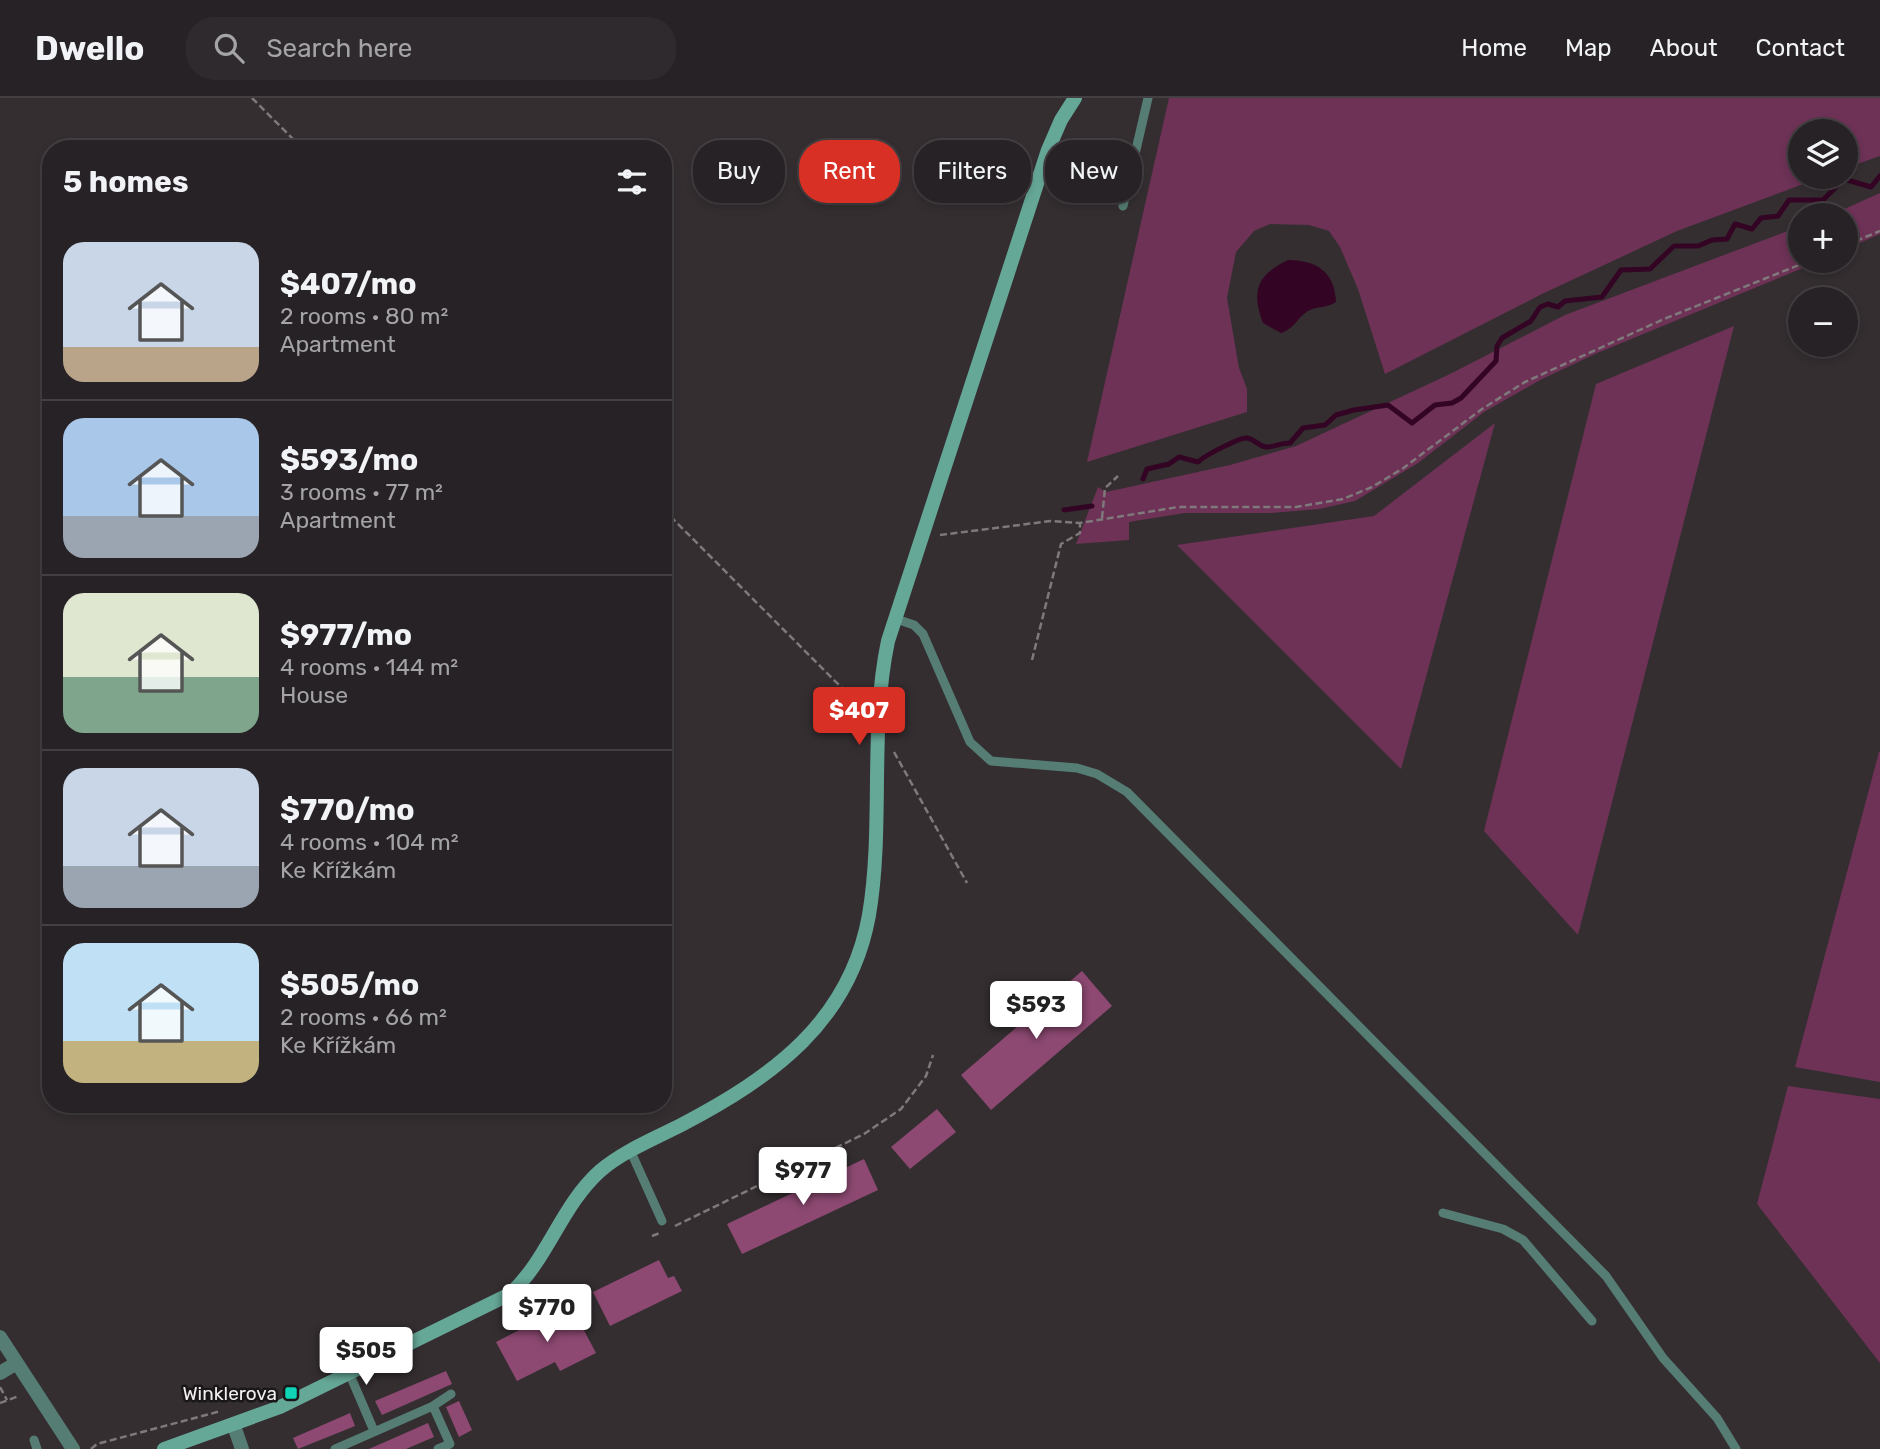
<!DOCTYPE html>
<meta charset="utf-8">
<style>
body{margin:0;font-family:Rubik,sans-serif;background:#2f2a2d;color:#f1f3f6;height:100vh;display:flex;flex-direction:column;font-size:26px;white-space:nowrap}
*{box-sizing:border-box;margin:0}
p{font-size:23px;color:#a4a4a7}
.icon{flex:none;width:38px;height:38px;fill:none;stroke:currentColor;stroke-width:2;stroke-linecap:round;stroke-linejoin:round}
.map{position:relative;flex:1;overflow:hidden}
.details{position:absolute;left:42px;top:42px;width:630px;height:973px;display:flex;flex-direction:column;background:#272225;border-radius:28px;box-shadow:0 4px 10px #0003,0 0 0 2px #433f42}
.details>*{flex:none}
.banner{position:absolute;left:693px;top:42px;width:665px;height:63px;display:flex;gap:14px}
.controls{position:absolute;left:1788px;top:21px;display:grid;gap:14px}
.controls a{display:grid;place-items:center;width:70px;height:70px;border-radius:50%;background:#272225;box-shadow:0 4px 10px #0003,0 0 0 2px #433f42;font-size:35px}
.price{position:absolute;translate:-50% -60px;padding:0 16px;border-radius:7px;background:#fff;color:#222;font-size:23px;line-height:46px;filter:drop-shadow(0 2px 4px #0008)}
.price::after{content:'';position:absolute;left:50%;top:42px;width:21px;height:16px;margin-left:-10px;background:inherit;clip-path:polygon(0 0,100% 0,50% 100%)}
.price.current{background:#d93025;color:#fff}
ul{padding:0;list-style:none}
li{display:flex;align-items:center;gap:21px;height:175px;padding:0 21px}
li+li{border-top:2px solid #433f42}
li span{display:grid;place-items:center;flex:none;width:196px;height:140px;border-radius:21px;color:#555}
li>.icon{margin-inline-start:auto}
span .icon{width:84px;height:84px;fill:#fffc;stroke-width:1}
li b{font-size:30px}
h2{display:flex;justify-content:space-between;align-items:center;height:84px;padding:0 21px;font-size:30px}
.tag{padding:0 24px;border-radius:28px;background:#272225;box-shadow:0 4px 10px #0003,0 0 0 2px #433f42;font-size:24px;line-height:63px}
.tag.current{background:#d93025;color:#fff}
header{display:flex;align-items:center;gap:42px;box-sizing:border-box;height:98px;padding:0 35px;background:#272225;border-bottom:2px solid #433f42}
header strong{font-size:33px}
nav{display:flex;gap:38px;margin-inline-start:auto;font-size:24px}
.search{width:490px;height:63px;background:#2f2a2d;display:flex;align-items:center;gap:18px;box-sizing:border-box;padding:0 24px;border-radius:28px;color:#a4a4a7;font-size:26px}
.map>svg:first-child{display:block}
.green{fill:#6d3256}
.water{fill:#330423}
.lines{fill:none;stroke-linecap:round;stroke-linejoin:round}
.stream{stroke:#330423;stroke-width:5}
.building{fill:#8d4972}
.path{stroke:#7f797c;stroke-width:2.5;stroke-dasharray:7 3.5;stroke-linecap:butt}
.lane{stroke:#557d73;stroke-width:9}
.street{stroke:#557d73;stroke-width:14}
.secondary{stroke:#66a898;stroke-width:14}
.poi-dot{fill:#0dd5b5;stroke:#1a1719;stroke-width:2.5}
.labels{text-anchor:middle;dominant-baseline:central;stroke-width:5;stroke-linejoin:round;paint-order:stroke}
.poi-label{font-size:19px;fill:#f3eff1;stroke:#1a1719;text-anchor:end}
</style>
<header>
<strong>Dwello</strong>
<div class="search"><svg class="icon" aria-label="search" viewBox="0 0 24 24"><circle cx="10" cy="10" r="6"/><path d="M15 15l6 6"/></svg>Search here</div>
<nav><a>Home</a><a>Map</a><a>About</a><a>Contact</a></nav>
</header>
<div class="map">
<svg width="1880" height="1351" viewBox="0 0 1880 1351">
<rect width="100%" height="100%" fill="#342e31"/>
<!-- green -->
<path class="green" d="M1169 0H1880V58L1846 70V33H1801V79H1822L1677 133 1542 196 1385 276 1358 191 1340 149 1329 133 1309 127 1270 126 1254 133 1236 154 1227 200 1239 270 1247 291V314L1087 364Z
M1880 95V136L1846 151V117H1831Z
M1801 128V163H1820L1595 256 1540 282 1484 314 1418 365 1355 403 1319 411 1271 415H1185L1129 424V442L1076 446 1098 389 1106 394 1230 367 1296 348 1450 276 1565 217Z
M1734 228 1578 837 1484 733 1596 286Z
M1495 325 1401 671 1177 447 1374 418Z
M1879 654H1880V984L1795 969Z
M1788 988 1880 1001V1265L1757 1106Z"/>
<!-- water -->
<path class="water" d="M1288 162C1315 162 1335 173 1336 204 1327 210 1317 208 1308 213 1297 220 1294 231 1281 235L1263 225C1251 192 1257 177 1288 162Z"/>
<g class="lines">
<!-- stream -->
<path class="stream" d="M1143 381 1147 371 1169 366 1179 359 1198 364C1204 358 1240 339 1247 340 1255 341 1260 350 1268 349 1276 348 1282 345 1290 345L1303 330 1325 327 1336 317 1354 312 1388 307 1412 325 1435 307 1452 305 1461 300 1496 263 1497 248 1502 240 1531 223 1540 209 1548 206 1558 209 1565 203 1602 199 1621 172 1650 171 1674 148H1698L1712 142 1727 141 1735 126 1752 131 1761 120 1778 118 1789 102H1823L1844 81 1871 89 1880 78
M1064 412 1092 408"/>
</g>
<!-- building -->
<path class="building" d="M1082 873 1112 908 991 1012 961 977Z
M937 1011 956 1034 910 1071 891 1049Z
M864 1061 878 1092 742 1156 727 1126Z
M659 1162 668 1180 674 1178 682 1193 610 1228 593 1194Z
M570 1206 596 1255 560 1273 555 1264 517 1283 496 1244Z
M446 1273 452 1286 382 1317 375 1303Z
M459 1303 472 1332 459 1339 446 1309Z
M350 1315 355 1328 298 1351 293 1340Z
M428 1325 434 1339 406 1351H369Z"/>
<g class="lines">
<!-- path -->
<path class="path" d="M252 0 303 51
M1846 147 1880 133
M663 411 864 612
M1102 420 1105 390 1118 378
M940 437 1051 423 1080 425 1178 409H1296L1343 401 1372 389 1402 371 1482 311 1525 284 1664 221 1809 163
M1032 562 1061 446 1080 435V425
M894 654 967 785
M675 1128 864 1036 901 1011 926 978 933 957
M652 1138 660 1135
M0 1289 7 1302
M0 1305 19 1298
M91 1351 97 1346 221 1313"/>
<!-- lane -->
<path class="lane" d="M1123 108 1148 0
M896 521 914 527 923 536 970 644 991 663 1077 670 1097 676 1127 694 1606 1178 1663 1260 1717 1320 1736 1351
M631 1054 662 1123
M1443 1115 1503 1131 1523 1142 1592 1223
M350 1277 374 1333
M433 1308 450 1346 438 1351
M34 1342 37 1351
M335 1351 433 1308 451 1296"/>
<!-- street -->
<path class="street" d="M0 1239 73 1351
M0 1275 15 1266
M234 1328 242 1351"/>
<!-- secondary -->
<path class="secondary" d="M164 1351 280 1309 510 1196C548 1161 561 1108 600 1073 623 1053 656 1040 683 1026 772 979 850 924 869 817 884 728 869 633 888 543L1048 52 1061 22 1075 0"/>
</g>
<!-- markers -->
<rect class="poi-dot" x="284" y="1288" width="14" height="14" rx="3.5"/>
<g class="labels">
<!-- poi labels -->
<g class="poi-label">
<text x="277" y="1295">Winklerova</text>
</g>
</g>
</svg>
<div class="controls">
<a><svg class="icon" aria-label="layers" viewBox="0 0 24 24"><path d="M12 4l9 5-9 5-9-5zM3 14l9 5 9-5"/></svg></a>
<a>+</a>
<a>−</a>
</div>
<b class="price current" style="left:859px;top:649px">$407</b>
<b class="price" style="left:1036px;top:943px">$593</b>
<b class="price" style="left:803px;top:1109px">$977</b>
<b class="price" style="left:547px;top:1246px">$770</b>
<b class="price" style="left:366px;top:1289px">$505</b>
<div class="banner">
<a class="tag">Buy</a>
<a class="tag current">Rent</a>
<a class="tag">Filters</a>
<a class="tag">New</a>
</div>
<section class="details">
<h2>5 homes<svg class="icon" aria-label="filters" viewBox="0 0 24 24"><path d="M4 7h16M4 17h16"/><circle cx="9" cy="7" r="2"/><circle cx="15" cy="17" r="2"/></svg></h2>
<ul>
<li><span style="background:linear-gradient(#c9d6e8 75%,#b9a48a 0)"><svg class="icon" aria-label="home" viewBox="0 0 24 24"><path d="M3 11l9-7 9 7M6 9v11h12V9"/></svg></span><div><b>$407/mo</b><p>2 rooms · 80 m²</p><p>Apartment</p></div></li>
<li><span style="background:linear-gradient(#a9c7e8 70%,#9aa5b1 0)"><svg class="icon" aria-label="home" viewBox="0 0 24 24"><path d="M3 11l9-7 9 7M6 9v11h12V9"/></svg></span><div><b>$593/mo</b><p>3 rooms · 77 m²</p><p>Apartment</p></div></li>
<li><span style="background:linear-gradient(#dfe7d0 60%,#7fa58c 0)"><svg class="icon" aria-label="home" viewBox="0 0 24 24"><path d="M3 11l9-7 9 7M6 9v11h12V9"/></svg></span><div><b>$977/mo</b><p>4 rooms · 144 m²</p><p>House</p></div></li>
<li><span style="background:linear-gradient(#c9d6e8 70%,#9aa5b1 0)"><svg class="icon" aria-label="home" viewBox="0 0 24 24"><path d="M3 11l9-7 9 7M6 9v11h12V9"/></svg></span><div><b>$770/mo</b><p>4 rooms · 104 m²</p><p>Ke Křížkám</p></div></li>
<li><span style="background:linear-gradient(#bfe0f5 70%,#c2b280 0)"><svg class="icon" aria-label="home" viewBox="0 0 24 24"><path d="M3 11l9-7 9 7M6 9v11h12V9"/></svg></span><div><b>$505/mo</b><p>2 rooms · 66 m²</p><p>Ke Křížkám</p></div></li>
</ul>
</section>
</div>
